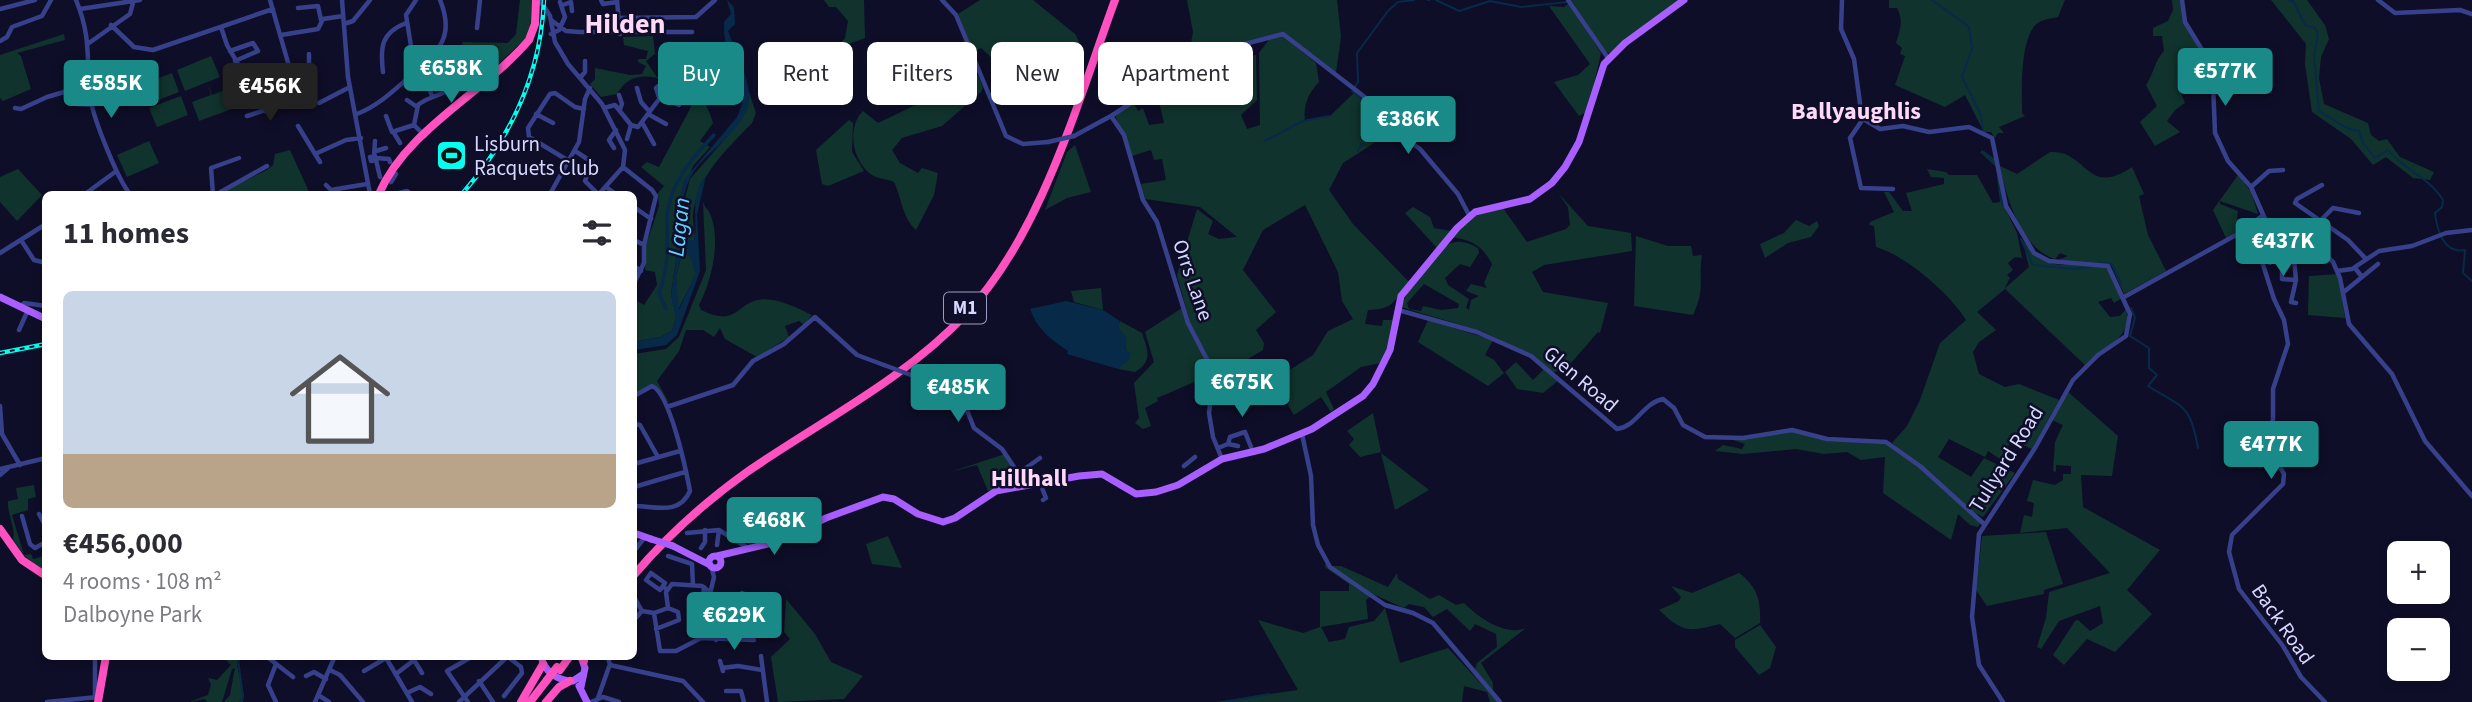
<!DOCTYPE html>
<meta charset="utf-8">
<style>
body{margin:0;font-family:"Source Sans 3",sans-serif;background:#f2f2f3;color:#2b2b33;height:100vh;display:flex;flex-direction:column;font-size:26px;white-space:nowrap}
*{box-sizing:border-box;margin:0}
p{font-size:23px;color:#7c7c81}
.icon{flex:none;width:38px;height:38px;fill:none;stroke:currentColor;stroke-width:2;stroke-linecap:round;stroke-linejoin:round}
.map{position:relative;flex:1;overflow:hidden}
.side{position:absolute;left:42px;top:191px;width:595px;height:469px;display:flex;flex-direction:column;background:#fff;border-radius:10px;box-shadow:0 4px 10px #0003}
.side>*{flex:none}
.guide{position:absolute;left:658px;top:42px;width:665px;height:63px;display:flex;gap:14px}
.fabs{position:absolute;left:2387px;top:541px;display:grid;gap:14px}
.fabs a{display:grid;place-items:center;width:63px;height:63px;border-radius:10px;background:#fff;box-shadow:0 4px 10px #0003;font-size:35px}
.price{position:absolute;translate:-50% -60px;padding:0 16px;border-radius:7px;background:#198a88;color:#fff;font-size:23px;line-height:46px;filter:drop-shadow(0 2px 4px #0008)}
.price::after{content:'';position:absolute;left:50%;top:42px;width:21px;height:16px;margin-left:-10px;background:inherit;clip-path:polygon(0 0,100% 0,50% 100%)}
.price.active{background:#222;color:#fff}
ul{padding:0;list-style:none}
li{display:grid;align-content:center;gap:14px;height:371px;padding:0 21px}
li+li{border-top:2px solid #e1e1e2}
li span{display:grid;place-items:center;height:217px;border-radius:10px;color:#555}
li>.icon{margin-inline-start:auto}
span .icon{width:126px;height:126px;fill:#fffc;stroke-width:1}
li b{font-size:30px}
h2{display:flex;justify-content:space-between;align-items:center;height:84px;padding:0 21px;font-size:30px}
.tag{padding:0 24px;border-radius:10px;background:#fff;box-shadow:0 4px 10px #0003;font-size:24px;line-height:63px}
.tag.active{background:#198a88;color:#fff}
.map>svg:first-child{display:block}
.green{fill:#11332d;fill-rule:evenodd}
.water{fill:#072a49;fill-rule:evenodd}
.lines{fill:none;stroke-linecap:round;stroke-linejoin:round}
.stream{stroke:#072a49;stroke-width:2}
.canal{stroke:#072a49;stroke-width:3.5}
.minor{stroke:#37418b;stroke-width:4.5}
.major{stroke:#a95eff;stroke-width:7}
.highway{stroke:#ff52c0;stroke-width:8}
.rail-casing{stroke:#03fff0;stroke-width:4.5}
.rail{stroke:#0f0e29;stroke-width:2;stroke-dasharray:5;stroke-linecap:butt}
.minor-bridge{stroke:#37418b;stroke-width:4.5}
.major-bridge{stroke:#a95eff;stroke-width:7}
.highway-bridge{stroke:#ff52c0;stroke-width:8}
.labels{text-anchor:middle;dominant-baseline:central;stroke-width:5;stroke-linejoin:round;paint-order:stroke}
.shield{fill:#0f0e29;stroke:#9b9bbf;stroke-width:2}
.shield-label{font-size:19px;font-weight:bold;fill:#d7d8ff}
.poi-label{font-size:21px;fill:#d7d8ff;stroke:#0f0e29;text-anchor:start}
.street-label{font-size:21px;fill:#d7d8ff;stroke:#0f0e29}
.water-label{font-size:23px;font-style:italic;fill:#65d0ff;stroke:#0f0e29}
.quarter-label{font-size:24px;font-weight:bold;fill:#ffd9f7;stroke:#0f0e29}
.district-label{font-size:28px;font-weight:bold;fill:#ffd9f7;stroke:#0f0e29}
</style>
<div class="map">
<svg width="2472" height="702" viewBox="0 0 2472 702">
<rect width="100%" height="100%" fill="#0f0e29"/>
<!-- green -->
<path class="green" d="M520 0H532L530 34 469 92 468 63 452 65 463 42 508 43 516 34Z
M824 0H864L865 38 837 48 845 38 848 21 836 7H829Z
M980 0H1033L1075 34 1083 49 1064 104 1059 101 1061 81 1042 68 1018 100 1000 76 1016 62 1012 56 995 61 981 48 972 52 958 14Z
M1187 0H1337L1341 37 1336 73 1283 32 1193 56 1189 54 1193 32Z
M1571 0H1680L1610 53 1605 52Z
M1889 0H2065L2058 17C2049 19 2039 19 2033 28 2020 48 2022 89 2022 113L2025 116 1999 127 2004 133H1998L1995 138 1991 132H1984L1965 95 1945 107 1895 85 1905 56 1900 54 1902 48 1896 43C1900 30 1904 21 1897 8H1889Z
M2172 0H2183L2185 21 2204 60 2188 63 2185 90 2180 91 2185 103 2175 110 2167 121 2180 132 2155 146 2140 122 2157 106 2146 85C2154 74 2154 61 2164 51L2162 36H2153V28L2168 21 2173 10Z
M2271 0H2307L2325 25 2329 39 2321 57 2319 78 2324 104 2368 123 2371 135 2379 141 2387 139 2400 157 2434 172 2430 180 2413 178 2386 157 2373 165 2351 139 2312 112 2305 64 2306 44Z
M1569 3 1601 53 1588 111 1579 116 1554 82 1578 75 1590 64 1549 6 1564 7Z
M64 34 65 40 17 53 21 56 31 89 3 101 0 98V55Z
M1282 35 1316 63 1319 82C1309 92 1303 105 1305 119L1261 143 1301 122 1330 116 1355 92 1378 108 1393 131 1343 163 1329 190 1353 224 1409 282C1392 302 1395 309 1368 310L1365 324 1382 326 1383 320H1392L1394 307 1389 344 1381 363 1361 367 1326 392 1334 409 1331 412 1321 397 1294 415 1280 392 1265 386 1313 355 1328 331 1353 319 1342 301 1338 272 1305 205 1263 230 1243 270 1276 312 1256 330 1264 343 1263 350 1241 363 1235 375 1220 383 1190 323 1177 275 1197 209 1213 221 1208 234 1219 239 1237 237 1200 207 1145 199 1141 184 1166 180 1162 159 1154 160 1151 150 1132 156 1114 113 1133 102 1138 111 1143 108 1149 125 1164 123 1159 102 1163 99 1157 87 1187 60 1243 46 1245 57 1256 55 1257 100 1241 115 1247 129 1260 125 1259 53 1270 38Z
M653 36 655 54 646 61 657 77C685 73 706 97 713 123L700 141 710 147 693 166 675 218 677 253 671 294 676 317 672 331 660 337 634 342V299L644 305 657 285 655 272 645 270 646 245 659 206 658 193 664 186 641 167 647 162 659 167 691 107 686 88C662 79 633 65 617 94L601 97 590 84 595 79V68L630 75 642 74 646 66 638 62V59H646L648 51 624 45 623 37Z
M211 56 220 77 185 91 177 70Z
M172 73 179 92 148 104 140 85Z
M978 75 983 88 981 92 942 126 902 138 892 150 900 163 918 173 922 168 938 173 934 195 916 230C902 217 902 199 894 182 885 178 875 179 868 172 852 157 847 127 863 111L878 123Z
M207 84 212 95 225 90 232 109 199 121 192 102 211 95Z
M749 92 756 113 752 123C726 150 698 175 693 214 692 223 696 232 694 240H682L680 217 690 179 739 123 747 104Z
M181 96 188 115 157 127 149 108Z
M849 120 853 123 852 152 864 171 828 186 822 184 816 150Z
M149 141 159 163 127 177 117 155Z
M1075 145 1091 192 1067 198 1045 210 1067 152Z
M290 150 310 194H218L267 170 273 165 275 154Z
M1984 151 1993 158 1996 156 2001 200 2017 233 2022 258 2015 257 2008 263 2013 270 2007 275 2010 278 2004 289 2029 267 2022 239C2056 285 2075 252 2108 269L2122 298 2114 303 2111 298 2098 302 2110 317 2120 316 2126 309C2133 340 2103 346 2085 365L2005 289 1977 312 1996 330 1979 342 1973 352 1979 374 2005 387 2019 384 2059 400 2032 449 2012 440 2000 459 1988 451 1985 457 1949 439 1938 457 1971 477 1984 458 2015 473 1983 517 1970 510 1892 443 1907 426 1920 400 1940 343 1966 320C1950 294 1907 256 1876 247L1874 226 1869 225 1870 222 1894 212 1884 192H1889L1903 211H1912L1906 193 1944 184V178L1931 177 1927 169 1946 172 1949 175H1977L1993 203 2000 202 1996 167 1980 152Z
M2050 152C2088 150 2086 198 2132 167L2144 194 2139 196 2148 235 2166 271 2124 294 2111 265 2058 260 2068 256 2060 253 2055 259C2021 249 2006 197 2000 166L2017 174Z
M18 169 42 195 17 221 0 202V177Z
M2238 175 2251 192 2258 214 2220 201V204L2238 211 2237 219 2251 224 2226 238 2213 210Z
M1558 193 1588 226 1631 233 1632 251 1544 265 1532 272 1543 292 1608 303 1600 333 1598 332 1565 370 1553 372 1560 379 1543 393 1517 389 1505 372 1516 362 1533 380 1543 370 1526 352 1481 331 1401 307C1405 294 1435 250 1447 245 1458 239 1467 242 1478 248L1479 253 1470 267 1460 264 1445 278 1448 285 1469 299 1466 308 1469 310 1471 300 1479 296 1466 291 1471 284 1487 288 1484 283 1492 264C1482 245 1472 240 1451 237L1470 217 1503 208 1527 242 1566 229 1570 225 1568 207ZM1424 284 1459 304 1458 308 1441 310 1423 306 1421 311 1409 309 1407 303Z
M703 202C705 208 709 210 711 216 721 243 711 282 699 305L701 310C737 327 735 305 758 300 774 296 798 308 812 315L804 325 799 321 785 326 789 337 757 357 725 339 720 328 714 337 703 330H686L679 351 657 381 669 403H675L670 405 654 385 634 394V354L666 349 679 337 706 270Z
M1413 207 1430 217 1434 228 1451 231 1437 248 1405 213Z
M1796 220 1809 226 1817 221 1819 226 1811 237 1788 243 1765 258 1760 244 1784 233Z
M1636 236 1668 246H1691L1693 256 1702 255C1698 282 1706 287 1693 315L1634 306Z
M682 254 690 255 696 274 678 310 676 276Z
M2338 274 2345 318 2308 315 2309 276Z
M1101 288 1103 310 1074 302 1071 291Z
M1182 308 1213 374 1157 398 1158 401 1145 408 1151 426 1143 429 1135 423 1139 418 1134 383 1154 362 1145 332Z
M1428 320 1493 340 1485 355 1494 360 1504 373 1488 386 1418 342Z
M1120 321 1142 333C1148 351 1153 361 1135 372L1118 369C1128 354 1128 341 1118 327Z
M2067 391 2118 436 2112 476 2081 475 2083 507 2160 550 2127 590 2152 614 2115 652 2087 639 2064 665 2053 655 2075 621 2078 620 2090 631 2103 623 2100 606 2059 621 2041 649 2037 647 2046 618 2049 592 2110 573 2067 528 2020 533 2024 515 2032 517 2034 503 2027 501 2033 480 2055 485 2063 480V474H2071V466L2056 465V472L2053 471 2055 442 2063 425 2052 420Z
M1373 413 1381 452 1360 457 1349 445 1354 439 1347 431Z
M1790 431 1826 441 1887 444 1919 467 1981 522 1978 527 1970 525 1958 514 1951 540 1883 493 1885 457 1861 460 1847 452 1824 454 1796 449 1743 454 1715 451 1723 445 1742 449 1745 444 1727 438 1746 440Z
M1381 453 1429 490 1395 510Z
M1005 454 1024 484 988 491 977 465 950 472Z
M34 485 36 497 28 499V510L12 515 24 555 31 554 33 559 45 556V572L26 557 13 540C16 527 7 515 8 501L18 499 16 488Z
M2046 532 2063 584 2044 590V594L1987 606 1976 590 1982 536Z
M888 536 902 568 872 564 866 544Z
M1326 562 1328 566H1341L1388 587 1397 573 1398 579 1430 599 1439 595 1456 605 1464 603C1478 617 1506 637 1526 628L1481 663 1493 683V691L1475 670 1477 663 1497 647 1496 634 1475 624 1470 631 1447 609 1433 617 1424 607 1409 604 1404 608 1373 594 1366 600 1368 619 1321 627 1329 642 1345 639 1349 627 1374 621 1385 608 1400 663 1448 648 1498 702H1490L1487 692 1464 686 1462 702H1215L1298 690 1258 620 1303 633 1320 627V591H1349V584L1325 567Z
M1739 573C1758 587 1761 602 1760 623L1735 638 1720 624C1689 632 1683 633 1659 610L1679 601 1681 597 1671 586 1692 593Z
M786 599 815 634 831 662 863 676 844 699 778 702 771 657 790 639 784 632Z
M1760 625 1776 647 1770 668 1759 675 1735 647V640Z
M222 656H238C234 672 247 687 243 702H224L230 695 235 668 232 669 222 702H207L205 699 189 702 208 695 211 684 208 678 217 680 231 665Z"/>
<!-- water -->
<path class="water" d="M727 0 734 7 735 24 728 31C735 50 747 73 749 93 752 126 711 147 694 171 682 190 679 217 681 239L694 240C699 222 688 196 706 175L697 215 700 271 677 335 666 345 634 350V342L660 337 672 331 676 317 671 295 677 253 675 218 684 180 737 117C752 89 732 72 726 44 724 37 724 29 724 22L731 14ZM682 254 690 255 695 274 679 310 676 276Z
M1066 301 1103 310 1120 321 1118 327 1126 337 1125 349 1131 354 1129 360 1118 369 1067 354 1068 351C1049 338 1038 330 1030 309Z"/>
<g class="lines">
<!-- stream -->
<path class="stream" d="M1428 0H1429
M1436 0 1459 11 1490 1 1521 7 1567 2
M1932 0 1969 27 1972 48 1962 77 1981 115 1983 131
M2288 0 2293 1 2305 25 2315 28 2318 34 2314 56 2319 111C2332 118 2345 130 2359 131L2363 143 2375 158 2388 150C2404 170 2429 177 2443 200L2442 207 2435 213C2437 231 2444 254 2465 250L2463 273 2472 281
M1265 141 1303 121 1329 116
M1358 151 1378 112 1352 91 1358 82 1357 53 1388 11 1398 2 1414 0
M1982 151 1995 163
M2000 186 2002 205
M2021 239 2033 265 2075 269 2090 267
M2099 262 2112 264 2121 284
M2131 308 2135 318 2130 336 2149 348V368L2157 375 2148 386C2183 408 2190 403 2198 448
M238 659 243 697 240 702
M1224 702 1269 694"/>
<!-- canal -->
<path class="canal" d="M666 309 659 293C669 268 667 245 667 219 668 185 692 158 714 135"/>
<!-- minor -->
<path class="minor" d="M76 0C93 41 85 62 91 101 94 120 118 180 130 194
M270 0 291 73
M342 0 348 77 370 194
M540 0 550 16 555 42 568 64 602 104 625 150 623 167 599 194
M601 0 603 4 617 2
M617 0 620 34
M942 0 956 15 1006 136 1023 144 1048 142
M1568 0 1608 58
M1842 0 1841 29 1854 59 1862 118 1880 129 1903 126 1929 132 1969 127 1992 138 2006 206 2034 253 2049 261 2108 266 2130 314 2126 336 2098 355 2073 380 2035 448 1979 534 1972 617 1979 665 2003 702
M2182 0 2185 22 2204 53 2213 83 2215 133 2228 161 2251 187 2265 219 2311 241 2333 262 2340 278 2349 324 2392 374 2425 441 2472 496
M2378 0 2395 13 2460 10 2472 14
M563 5 571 2 572 11
M298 8 318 6 321 20
M0 9 35 0
M80 9 140 0
M619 18 696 17 715 0
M551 20 566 31 579 32H692
M344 24 353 21 370 0
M111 25 134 47 153 50 273 9
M221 27 227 45 265 111
M477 28 480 0
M551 34 559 30 565 17 560 2
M281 35 318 29 323 19 343 16
M0 41 7 37 12 27 42 16 51 0
M89 43 130 14 133 3
M411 46 406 15 416 0
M230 51 253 43 258 51 235 61
M383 72C380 47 381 33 406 23
M580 78 585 72V61
M426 80 432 96
M662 83 656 88 659 97 679 105
M251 87 309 66V54
M637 88 641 102 649 111
M69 92 76 104 91 105
M619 95 622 104 620 109
M407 100 417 107
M319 103 350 87
M15 108 21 109 47 97 78 88
M604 108 615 105 631 125 638 127 660 98
M357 114C377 106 391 93 407 79 434 54 457 41 440 0
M536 114 553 123
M648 114 666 124
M247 116 284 104
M386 116 392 132 414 125 425 136
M1111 116 1124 135 1143 200 1157 222 1188 323 1214 373 1209 413 1213 437 1222 459
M1863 119 1850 138 1861 188 1893 189
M643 124 654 144
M414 125 418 105C432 93 453 97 456 75
M298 126 320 162
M394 133 400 143
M1074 136 1111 116 1162 83 1188 59 1283 34 1379 108 1395 131 1420 149 1458 194 1469 215
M627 139 631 125
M614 148 609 140 616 130
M376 151 386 148
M575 151 592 162 585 181 598 194
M315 154 346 140 361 138
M374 156 375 141
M375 156 376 160 371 161 370 157Z
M376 158 389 159 390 162
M376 160 380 177
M569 161 529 137 528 128 550 94 555 93 575 107 584 109
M623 167 652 190 656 196 644 245V263L634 283
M391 182 396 174 392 171
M326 185 331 190 367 184
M2322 185 2297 199 2295 203 2348 240 2366 259
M606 187 616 194
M2251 187 2269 171 2283 170
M85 194 115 172
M213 194 211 168 239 158
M217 194 267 166
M395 194 407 191 411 194
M550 194 579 142 585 99 590 88
M634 207 651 219
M2265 219 2258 249 2274 299 2284 320 2288 344 2273 389V420L2263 439 2284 474 2283 484 2232 535 2229 552 2239 589 2283 646 2301 677 2325 702
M2320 221 2333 208 2359 213
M21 240 34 260 46 263
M634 240 644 245
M0 253 46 224
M2270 263 2275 253 2294 259
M634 266 641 271
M2355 268 2362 277 2378 264
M2282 271V279L2296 280
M2337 271 2352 269 2379 251 2412 246 2446 233 2472 230
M2345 291 2362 277
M2124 297 2236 235 2262 216
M2296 303 2291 302 2296 280 2294 259 2306 239
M21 306 24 303 46 306
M1398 310 1477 332 1531 356 1617 429C1636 427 1643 403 1663 399L1674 408 1683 425 1705 437 1743 438 1792 430 1827 439 1886 442 1920 466 1984 524
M19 330 28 310
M911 375 945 389 963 400 974 428 1002 449 1026 485
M634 396 652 386C670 393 686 470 690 491 679 516 655 506 634 506
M0 406 2 434 20 465
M667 407 733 385 753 361 784 344 815 317 857 355 884 365
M634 424 640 425 658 457
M1302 434 1311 476 1313 525 1318 545 1330 567 1385 605 1413 613 1433 623 1500 702
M1228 444 1238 446
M1218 448 1228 444 1230 437 1245 432 1251 447
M634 464 680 451
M1184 466 1195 457
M0 469 46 458
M1019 473 1040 458
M0 475 8 468
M1040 483 1046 498 1043 500
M634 487 685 472
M39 514 46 527
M22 516 30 544 35 548 46 542
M687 533 719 530 748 548
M717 545 719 530
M701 548 705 542V530
M634 551 645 537
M668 556 692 564 693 585
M663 586 660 590 646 580 651 573 665 583 663 586 667 590
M711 590 714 577 711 566
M634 597 642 611
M694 610 701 612 704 587
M654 613 660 651H676L701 638 754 640
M634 620 642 611 654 613 668 608 666 592 672 584 702 586 727 605 737 603 742 593 762 601 767 624
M656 629 679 620 678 612 668 608
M743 638 751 622 764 617
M716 640 727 605
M266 656 293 677
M362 656H364
M385 656 412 702
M761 656 767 702
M720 661 723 671
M610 665 683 681 703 702
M722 668 738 666 762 670
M330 670 340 675 363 702
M364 671 386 658
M396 674 414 660 422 673
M306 676 314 672 326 679
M479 681 493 702
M726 691H741L744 702
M407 693 420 687 431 694
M318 695 329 702
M504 696 522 673 521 667 508 657
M95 697V656
M598 698 610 664 607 656
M47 702 98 697
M276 702 268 685 276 664
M315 702 335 656
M459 702 508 656
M468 702 447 671 473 656
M591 702 603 697 619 702"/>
<!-- major -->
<path class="major" d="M0 297 46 319
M634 533 651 539
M673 546 710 565
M717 556 776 542 826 518 883 497 894 499 918 514 943 522 955 518 996 491 1079 476 1102 474 1136 494 1156 492 1178 485 1222 459 1264 449 1312 429 1363 396 1373 384 1390 350 1401 296 1457 228 1475 212 1530 199 1552 183 1565 167 1579 142 1604 64 1625 43 1684 0
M709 562a6 6 0 1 1 12 0a6 6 0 1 1-12 0Z
M541 656C544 672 558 681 573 681L582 675
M579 686 587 702
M581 687 585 668 581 657"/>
<!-- highway -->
<path class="highway" d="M379 194C406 130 485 92 529 40L535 24 536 0
M0 529 22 560 46 576
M634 575C667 536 705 502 747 472 821 421 904 380 966 314 1042 233 1077 103 1115 0
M584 656V661
M560 670 570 656
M98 702 106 656
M521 702 543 664
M530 702 547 680
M546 702 559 687 570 681"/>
<defs>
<path id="rail" d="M462 194C510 139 541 74 544 0
M0 353 46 344"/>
</defs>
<!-- rail casing -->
<use href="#rail" class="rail-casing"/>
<!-- rail -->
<use href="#rail" class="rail"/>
<!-- minor-bridge -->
<path class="minor-bridge" d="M1048 142 1074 136
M884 365 911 375"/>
<!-- major-bridge -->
<path class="major-bridge" d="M651 539 673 546"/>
<!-- highway-bridge -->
<path class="highway-bridge" d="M547 680 557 667"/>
</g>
<!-- icons -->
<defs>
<symbol id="stadium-square" viewBox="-11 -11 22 22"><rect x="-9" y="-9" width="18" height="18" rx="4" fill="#03fff0" stroke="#0f0e29"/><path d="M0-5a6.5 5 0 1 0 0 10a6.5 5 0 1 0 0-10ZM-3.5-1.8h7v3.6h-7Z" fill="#111"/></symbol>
</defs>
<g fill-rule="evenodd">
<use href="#stadium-square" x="434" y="138" width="35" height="35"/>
</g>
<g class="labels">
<!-- shield labels -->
<rect class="shield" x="944" y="292.5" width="42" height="31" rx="5"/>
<g class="shield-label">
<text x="965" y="308">M1</text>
</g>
<!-- poi labels -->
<g class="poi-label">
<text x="474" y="144">Lisburn<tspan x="474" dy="24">Racquets Club</tspan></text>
</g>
<!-- street labels -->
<g class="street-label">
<text transform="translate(1193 280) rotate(71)">Orrs Lane</text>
<text transform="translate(1581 379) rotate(40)">Glen Road</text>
<text transform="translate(2006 459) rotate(-58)">Tullyard Road</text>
<text transform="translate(2283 624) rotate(55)">Back Road</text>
</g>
<!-- water labels -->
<g class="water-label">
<text transform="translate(679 227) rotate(-84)">Lagan</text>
</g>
<!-- quarter labels -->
<g class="quarter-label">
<text x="1856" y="111">Ballyaughlis</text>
<text x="1029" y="478">Hillhall</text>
</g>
<!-- district labels -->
<g class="district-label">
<text x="625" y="24">Hilden</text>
</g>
</g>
</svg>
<div class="fabs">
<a>+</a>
<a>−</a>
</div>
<b class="price" style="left:451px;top:105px">€658K</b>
<b class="price" style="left:2225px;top:108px">€577K</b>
<b class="price" style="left:111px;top:120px">€585K</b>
<b class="price active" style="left:270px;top:123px">€456K</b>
<b class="price" style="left:1408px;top:156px">€386K</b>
<b class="price" style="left:2283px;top:278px">€437K</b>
<b class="price" style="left:1242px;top:419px">€675K</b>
<b class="price" style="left:958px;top:424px">€485K</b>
<b class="price" style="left:2271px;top:481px">€477K</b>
<b class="price" style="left:774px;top:557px">€468K</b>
<b class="price" style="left:734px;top:652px">€629K</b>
<div class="guide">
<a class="tag active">Buy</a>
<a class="tag">Rent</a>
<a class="tag">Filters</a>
<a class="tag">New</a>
<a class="tag">Apartment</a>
</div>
<section class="side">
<h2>11 homes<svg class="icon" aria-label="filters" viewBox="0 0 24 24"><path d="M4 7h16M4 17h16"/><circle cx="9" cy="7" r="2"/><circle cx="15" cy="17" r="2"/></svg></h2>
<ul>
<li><span style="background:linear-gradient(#c9d6e8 75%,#b9a48a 0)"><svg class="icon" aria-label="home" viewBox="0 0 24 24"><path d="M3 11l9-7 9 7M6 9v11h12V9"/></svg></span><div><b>€456,000</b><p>4 rooms · 108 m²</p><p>Dalboyne Park</p></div></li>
</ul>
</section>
</div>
